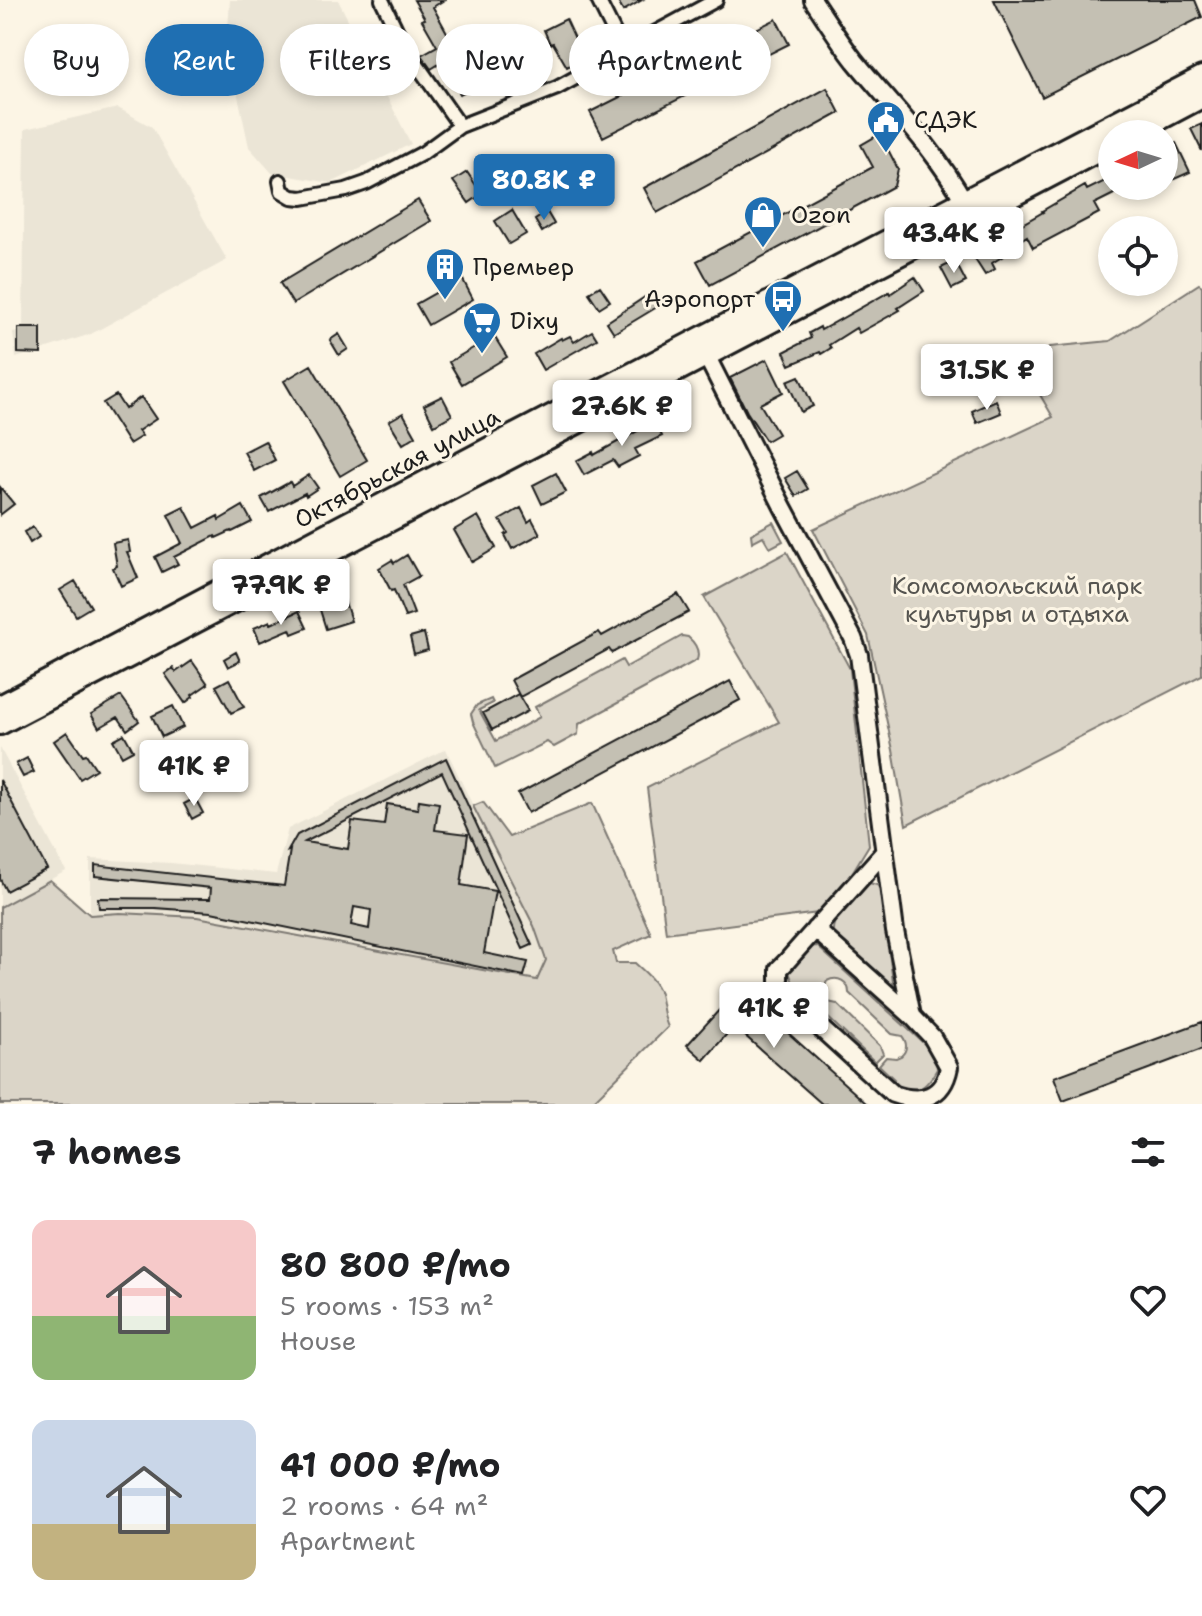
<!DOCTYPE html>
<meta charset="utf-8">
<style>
body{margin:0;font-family:"Shantell Sans",sans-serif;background:#f2f2f2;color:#202124;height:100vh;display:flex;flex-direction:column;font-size:30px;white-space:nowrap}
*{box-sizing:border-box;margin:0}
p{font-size:26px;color:#757577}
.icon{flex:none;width:44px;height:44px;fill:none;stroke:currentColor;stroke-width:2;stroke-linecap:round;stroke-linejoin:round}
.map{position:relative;height:1104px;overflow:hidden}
.panel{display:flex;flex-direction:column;background:#fff;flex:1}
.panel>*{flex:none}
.banner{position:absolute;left:24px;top:24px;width:800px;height:72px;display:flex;gap:16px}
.needle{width:52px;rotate:266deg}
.controls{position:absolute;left:1098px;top:120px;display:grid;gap:16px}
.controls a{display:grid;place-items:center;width:80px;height:80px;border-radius:50%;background:#fff;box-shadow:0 4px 12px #0003;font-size:40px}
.price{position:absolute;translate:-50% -68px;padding:0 18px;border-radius:8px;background:#fff;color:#222;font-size:26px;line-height:52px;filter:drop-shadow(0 2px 4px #0008)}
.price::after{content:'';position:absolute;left:50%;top:48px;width:24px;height:18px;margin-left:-12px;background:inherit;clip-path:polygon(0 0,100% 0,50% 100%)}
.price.selected{background:#1f6fb2;color:#fff}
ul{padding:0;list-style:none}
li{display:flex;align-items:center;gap:24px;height:200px;padding:0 32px}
li span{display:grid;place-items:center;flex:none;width:224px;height:160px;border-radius:16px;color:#555}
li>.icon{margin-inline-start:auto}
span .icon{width:96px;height:96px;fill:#fffc;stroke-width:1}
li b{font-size:34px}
h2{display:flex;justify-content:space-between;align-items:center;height:96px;padding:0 32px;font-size:34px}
.pill{padding:0 28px;border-radius:36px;background:#fff;box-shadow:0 4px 12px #0003;font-size:28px;line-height:72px}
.pill.selected{background:#1f6fb2;color:#fff}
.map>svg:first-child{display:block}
.built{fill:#ebe5d6}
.green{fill:#dbd5c8;stroke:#7c7872;stroke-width:2}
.building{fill:#c4c0b3;stroke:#1c1c1c;stroke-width:2;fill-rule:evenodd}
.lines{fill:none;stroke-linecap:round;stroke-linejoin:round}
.minor-casing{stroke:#1c1c1c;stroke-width:18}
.tertiary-casing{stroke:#1c1c1c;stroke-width:22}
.primary-casing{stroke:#1c1c1c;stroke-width:26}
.minor{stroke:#fcf5e5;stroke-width:12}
.tertiary{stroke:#fcf5e5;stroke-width:16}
.primary{stroke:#fcf5e5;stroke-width:20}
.labels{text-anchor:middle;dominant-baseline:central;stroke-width:6;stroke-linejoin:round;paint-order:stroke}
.poi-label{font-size:24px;fill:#1c1c1c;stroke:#fcf5e5;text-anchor:start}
.street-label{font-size:24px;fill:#1c1c1c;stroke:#fcf5e5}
.park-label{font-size:24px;fill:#555450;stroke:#fcf5e5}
</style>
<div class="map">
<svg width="1202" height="1104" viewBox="0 0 1202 1104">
<rect width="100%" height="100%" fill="#fcf5e5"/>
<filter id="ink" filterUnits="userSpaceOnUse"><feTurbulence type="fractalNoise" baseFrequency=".0125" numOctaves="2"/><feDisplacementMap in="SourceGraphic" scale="16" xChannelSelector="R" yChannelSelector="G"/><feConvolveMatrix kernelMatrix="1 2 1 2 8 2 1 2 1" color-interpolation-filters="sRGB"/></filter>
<g filter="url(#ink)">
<!-- built -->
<path class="built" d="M230 0H338L411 144 331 183 272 173 249 147 227 44Z
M118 108 152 127 227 260 91 334 16 358 13 333 23 331 25 129Z
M0 748 66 871 0 907Z
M446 749 473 806 534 926 546 960 537 980 197 917 120 913 90 915V859L171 863 276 874 288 829Z"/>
<!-- green -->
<path class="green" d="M1199 284 1202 286V675L906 825 893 750 868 635 813 529 1053 417 1022 364 1050 347 1110 341Z
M773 522 783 541 770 548 763 536 752 542 751 534Z
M787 552 850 669 869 845 847 881 818 913 666 933 647 788 779 722 704 597Z
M682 636 688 637C695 643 700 651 697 660L579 724 578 734 554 747 547 742 495 768 473 722 471 714 477 705 491 699 493 703 479 710 496 741 540 717 535 707 622 660 626 667Z
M483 802 509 837 592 803 651 934 613 951 616 963H635C645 972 656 981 660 994 663 1006 663 1016 668 1027L590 1104H0V907L50 880 90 915 120 913 197 917 537 980 546 960 534 926 473 806Z
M869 883 877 885 881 890 894 990 833 934C831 914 852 899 865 885Z
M817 946 931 1050 936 1057 937 1069C922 1095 914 1093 889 1085L894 1079 879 1065 886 1057 896 1058 901 1056C908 1050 907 1042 902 1036L892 1034 849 993C849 982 838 975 827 981L823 991 826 998 817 1008 794 985 789 972 791 967 808 947Z
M828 1002 837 1004 880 1046 883 1054 875 1062 820 1010Z"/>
<!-- building -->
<path class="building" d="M414 0H444L433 7 450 38 453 37 466 62 468 61 480 84 460 94 444 61 431 69 421 55 437 46 422 20 425 19Z
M617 0H642L623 11Z
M994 0H1195L1202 17 1042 97Z
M566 19 578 45 582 43 588 56 567 67 553 43 550 44 544 30Z
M776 19 789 44 603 137 590 112Z
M531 54 540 70 525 77 517 61Z
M827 88 840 113 657 213 644 188Z
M1202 124V151L1191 129Z
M880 134 898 169 894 186 710 285 697 261 873 167 861 145Z
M1176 143 1190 172 1170 181 1164 169V149Z
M530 169 544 188 526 202 512 183Z
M467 172 482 194 469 203 453 181Z
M1109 179 1112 186H1130L1094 204 1099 213 1033 248 1027 236 1003 251 1005 255 992 263 995 269 985 275 971 253 985 245 984 243 994 236 996 239 1043 212 1042 211 1085 186 1087 190Z
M418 200 431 221 293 304 280 283Z
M512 210 526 234 509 244 495 221Z
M547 212 554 224 542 232 535 220Z
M955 261 966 282 952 289 941 268Z
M915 277 924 291 898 308 900 310 859 333 856 328 829 345 831 348 821 354 820 352 790 365 784 352 811 338 809 333 820 327 821 330 889 292 890 294Z
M462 278 473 299 428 325 416 304Z
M600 286 610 301 599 308 589 293Z
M654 291 662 304 614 333 607 322Z
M18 328H41V354L18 353Z
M592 331 597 339 543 370 534 354 561 338 562 340 570 336 574 342Z
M339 334 348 349 339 355 330 340Z
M494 336 507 357 462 384 449 362Z
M767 359 783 392 760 404 778 434 766 441 747 412 730 378Z
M311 365 367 460 340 476 284 381Z
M799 376 813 406 801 412 787 381Z
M116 395 125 409 141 397 156 419 138 431 142 436 129 444 103 403Z
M442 396 452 415 434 425 424 405Z
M996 400 1001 413 977 423 972 411Z
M403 413 416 436 403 444 389 421Z
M652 416 662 436 635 449 639 456 618 467 613 460 584 475 576 461 593 452 594 455 641 429 639 423Z
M265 441 275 460 254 471 244 452Z
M797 471 808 489 796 496 785 478Z
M556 473 566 492 542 504 533 485Z
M309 475 318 488 306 496 305 493 269 512 261 498 290 482 292 486Z
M0 487 14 504 0 515Z
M243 506 252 522 232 532 231 531 216 538 215 536 174 557 178 564 162 572 155 557 182 543 168 515 184 507 195 528 218 516 219 520Z
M521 508 528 522 532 519 540 534 512 549 505 535 508 533 500 520Z
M478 516 496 548 472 562 454 530Z
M33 527 39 537 30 543 24 532Z
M128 540 130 552H127L138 578 121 586 113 568 117 566 113 543Z
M407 555 419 576 403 585 414 614 405 617 394 590 391 591 379 568 392 560 394 563Z
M75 581 91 607 76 616 60 590Z
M341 589 351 621 326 629 316 597Z
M678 594 689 612 612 653 609 649 520 697 511 680 599 632 602 636Z
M299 611 307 628 292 634 290 629 260 642 254 628 270 621 271 624Z
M424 633 428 650 414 654 410 637Z
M236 652 240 661 228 667 224 659Z
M192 661 208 684 192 695 193 697 185 703 165 674 173 668 176 672Z
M229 679 244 707 231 713 216 686Z
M730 681 740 700 528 813 518 794Z
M518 694 528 711 492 730 483 713Z
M121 696 139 721 127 730 118 717 99 728 91 714Z
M173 706 183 727 162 737 152 716Z
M67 732 83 755 86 754 96 769 80 779 54 741Z
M124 734 133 750 122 756 113 740Z
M27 758 34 772 23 777 16 764Z
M446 758 532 945 523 949 442 772 305 842 348 849 352 821 384 825 387 804 418 809 419 800 439 803 435 830 468 834 461 885 495 891 484 953 528 962 524 976 211 912 155 908H99L98 898 210 899 211 888 95 876V865L284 886 290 850 288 851 297 835ZM354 907 371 910 369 929 351 925Z
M0 780 47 869 6 891 0 879Z
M195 798 203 813 192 819 184 804Z
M733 995 749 1009 755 1003 867 1104H822L734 1026 704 1060 687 1045Z
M1202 1022V1049L1063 1101 1054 1077Z"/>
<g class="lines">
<defs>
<path id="minor" d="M382 0 404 46 460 126
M598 0 623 50
M280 181 282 191 292 197 302 198 346 190 366 183 423 153 460 126 557 88 615 56 623 50 716 0"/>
<path id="tertiary" d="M813 0C827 21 840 42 855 61 893 107 935 149 964 201
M706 355 783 507 853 638 859 655 895 931 912 1016
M815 929 912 1016 932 1037 949 1067C943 1098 921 1104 893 1094L793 1003 779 984V969L786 962 885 851"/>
<path id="primary" d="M1132 134 1202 97
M0 706 495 445 1202 77
M0 724 1112 144"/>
</defs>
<!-- minor casing -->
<use href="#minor" class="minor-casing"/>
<!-- tertiary casing -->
<use href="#tertiary" class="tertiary-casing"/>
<!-- primary casing -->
<use href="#primary" class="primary-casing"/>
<!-- minor -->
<use href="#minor" class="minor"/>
<!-- tertiary -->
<use href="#tertiary" class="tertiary"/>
<!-- primary -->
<use href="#primary" class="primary"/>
</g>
</g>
<!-- icons -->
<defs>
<symbol id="civic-pin" viewBox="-11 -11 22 30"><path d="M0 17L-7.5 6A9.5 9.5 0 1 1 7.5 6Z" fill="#1f6fb2" stroke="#fcf5e5"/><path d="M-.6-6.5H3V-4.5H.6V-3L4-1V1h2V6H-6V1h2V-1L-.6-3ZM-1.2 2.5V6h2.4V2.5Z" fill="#fff"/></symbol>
<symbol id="shop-pin" viewBox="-11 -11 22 30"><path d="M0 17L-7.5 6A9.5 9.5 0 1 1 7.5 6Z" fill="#1f6fb2" stroke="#fcf5e5"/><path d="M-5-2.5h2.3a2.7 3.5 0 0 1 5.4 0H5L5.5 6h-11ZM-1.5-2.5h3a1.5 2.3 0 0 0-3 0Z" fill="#fff"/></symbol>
<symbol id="building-pin" viewBox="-11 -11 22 30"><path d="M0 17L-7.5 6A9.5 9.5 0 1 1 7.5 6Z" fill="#1f6fb2" stroke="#fcf5e5"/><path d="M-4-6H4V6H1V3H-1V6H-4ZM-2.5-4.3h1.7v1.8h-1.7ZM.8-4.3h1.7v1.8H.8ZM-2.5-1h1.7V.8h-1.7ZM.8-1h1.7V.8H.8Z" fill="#fff"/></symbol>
<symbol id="bus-pin" viewBox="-11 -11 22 30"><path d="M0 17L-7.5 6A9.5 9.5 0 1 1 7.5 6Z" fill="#1f6fb2" stroke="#fcf5e5"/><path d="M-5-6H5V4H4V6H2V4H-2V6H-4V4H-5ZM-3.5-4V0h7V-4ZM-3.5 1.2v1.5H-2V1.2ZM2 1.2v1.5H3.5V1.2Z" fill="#fff"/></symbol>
<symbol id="supermarket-pin" viewBox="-11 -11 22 30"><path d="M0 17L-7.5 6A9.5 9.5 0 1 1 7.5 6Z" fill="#1f6fb2" stroke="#fcf5e5"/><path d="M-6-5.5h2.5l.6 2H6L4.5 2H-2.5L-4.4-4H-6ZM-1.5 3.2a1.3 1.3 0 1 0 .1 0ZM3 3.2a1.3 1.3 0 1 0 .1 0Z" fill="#fff"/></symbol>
</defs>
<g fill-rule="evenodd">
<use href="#civic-pin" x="864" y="98" width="44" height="60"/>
<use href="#shop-pin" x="741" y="193" width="44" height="60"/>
<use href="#building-pin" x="423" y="245" width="44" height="60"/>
<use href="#bus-pin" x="761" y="277" width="44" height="60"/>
<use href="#supermarket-pin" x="460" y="299" width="44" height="60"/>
</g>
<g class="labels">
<!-- poi labels -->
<g class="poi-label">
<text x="914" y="120">СДЭК</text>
<text x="791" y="215">Ozon</text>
<text x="473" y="267">Премьер</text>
<text x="755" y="299" text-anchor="end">Аэропорт</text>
<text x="510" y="321">Dixy</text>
</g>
<!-- street labels -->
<g class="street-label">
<text transform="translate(397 468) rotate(-28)">Октябрьская улица</text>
</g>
<!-- park labels -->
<g class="park-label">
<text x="1017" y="586">Комсомольский парк<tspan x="1017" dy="28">культуры и отдыха</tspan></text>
</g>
</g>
</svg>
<div class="controls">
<a><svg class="needle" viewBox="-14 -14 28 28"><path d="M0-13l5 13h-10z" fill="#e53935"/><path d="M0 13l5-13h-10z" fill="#757577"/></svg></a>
<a><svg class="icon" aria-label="locate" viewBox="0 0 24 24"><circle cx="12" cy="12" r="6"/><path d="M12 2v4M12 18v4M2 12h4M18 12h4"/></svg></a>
</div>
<b class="price selected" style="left:544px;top:222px">80.8K ₽</b>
<b class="price" style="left:954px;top:275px">43.4K ₽</b>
<b class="price" style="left:987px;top:412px">31.5K ₽</b>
<b class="price" style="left:622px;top:448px">27.6K ₽</b>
<b class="price" style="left:281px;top:627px">77.9K ₽</b>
<b class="price" style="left:194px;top:808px">41K ₽</b>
<b class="price" style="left:774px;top:1050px">41K ₽</b>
<div class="banner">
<a class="pill">Buy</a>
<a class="pill selected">Rent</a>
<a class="pill">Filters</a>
<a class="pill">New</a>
<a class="pill">Apartment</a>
</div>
</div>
<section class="panel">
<h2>7 homes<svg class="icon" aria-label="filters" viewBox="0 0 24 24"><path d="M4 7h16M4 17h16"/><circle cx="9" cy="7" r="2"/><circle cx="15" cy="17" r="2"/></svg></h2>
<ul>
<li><span style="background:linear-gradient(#f6c9c9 60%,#8fb573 0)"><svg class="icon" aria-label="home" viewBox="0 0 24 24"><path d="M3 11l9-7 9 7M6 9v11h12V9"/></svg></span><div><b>80 800 ₽/mo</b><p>5 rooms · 153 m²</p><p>House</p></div><svg class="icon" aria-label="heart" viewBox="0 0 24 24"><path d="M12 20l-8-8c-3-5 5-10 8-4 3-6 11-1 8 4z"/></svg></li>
<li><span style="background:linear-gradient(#c9d6e8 65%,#c2b280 0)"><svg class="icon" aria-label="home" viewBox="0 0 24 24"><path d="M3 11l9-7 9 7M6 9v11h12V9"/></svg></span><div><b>41 000 ₽/mo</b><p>2 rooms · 64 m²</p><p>Apartment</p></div><svg class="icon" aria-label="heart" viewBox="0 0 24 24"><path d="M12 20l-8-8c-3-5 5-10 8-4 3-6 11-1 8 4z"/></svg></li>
</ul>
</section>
